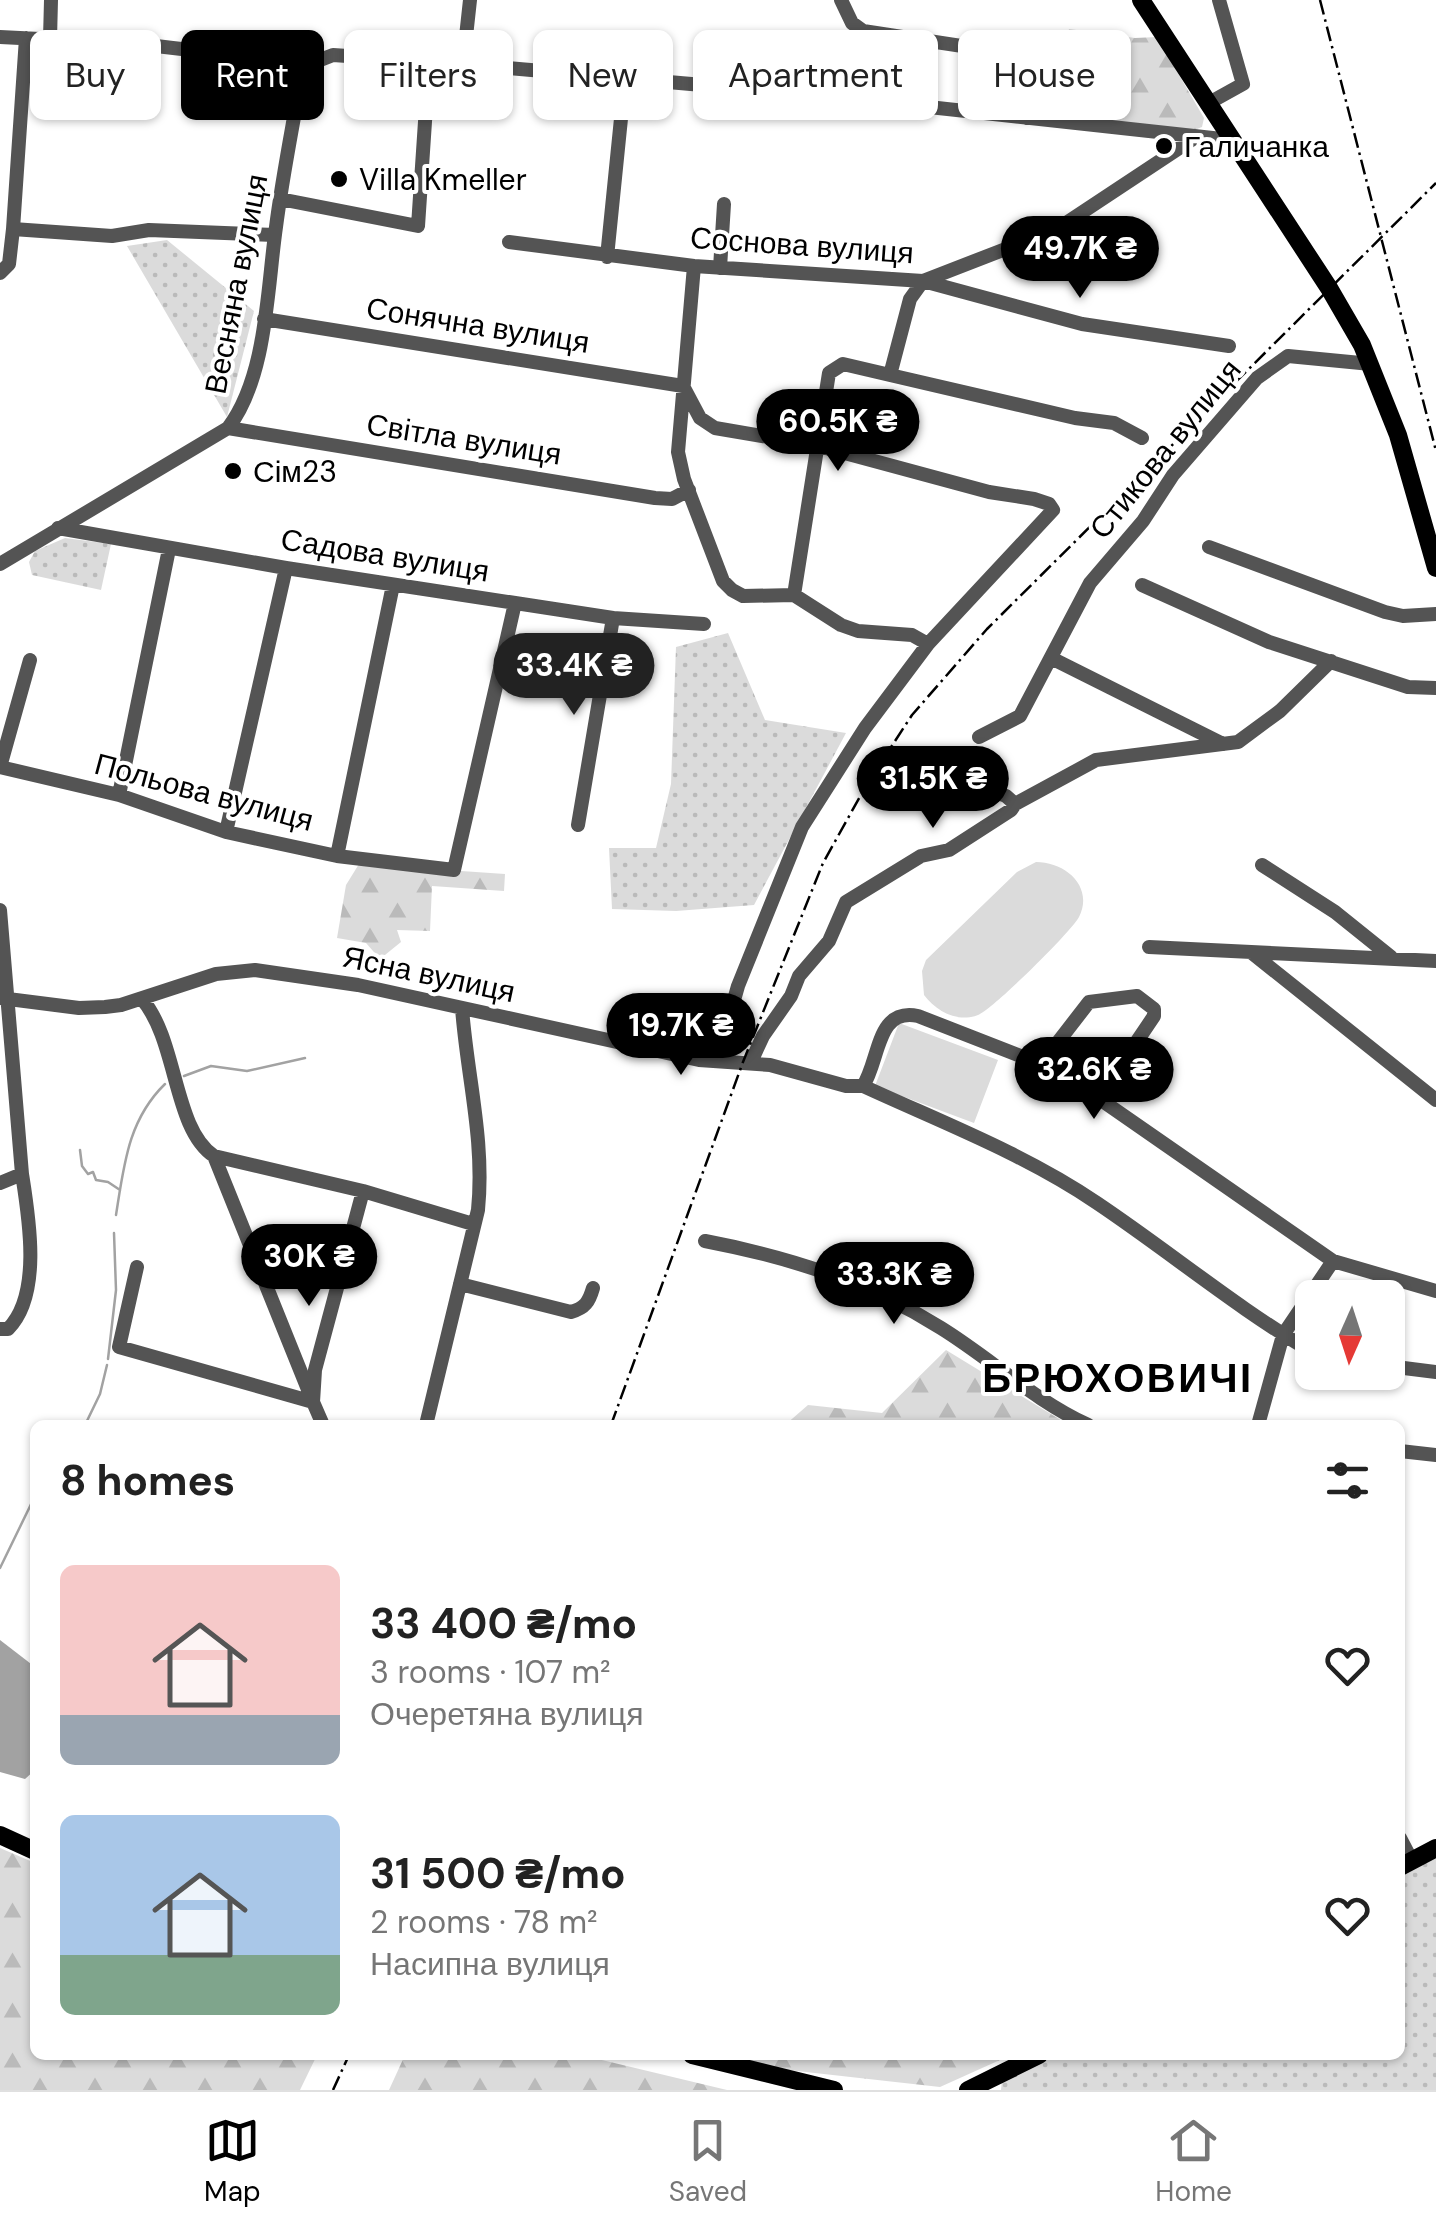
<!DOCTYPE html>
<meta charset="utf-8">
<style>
body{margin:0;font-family:"DM Sans",sans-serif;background:#f6f6f6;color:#222;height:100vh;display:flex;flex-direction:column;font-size:38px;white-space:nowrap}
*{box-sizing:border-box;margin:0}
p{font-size:32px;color:#767676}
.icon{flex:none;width:55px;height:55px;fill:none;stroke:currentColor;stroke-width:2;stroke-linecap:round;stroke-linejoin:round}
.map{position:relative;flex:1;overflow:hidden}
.drawer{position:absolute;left:30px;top:1420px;width:1375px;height:640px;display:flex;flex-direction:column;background:#fff;border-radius:15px;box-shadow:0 2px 8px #0004}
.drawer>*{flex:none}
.guide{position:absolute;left:30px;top:30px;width:1378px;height:90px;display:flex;gap:20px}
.needle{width:65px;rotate:183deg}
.controls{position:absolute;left:1295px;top:1280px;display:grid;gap:20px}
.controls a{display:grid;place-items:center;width:110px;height:110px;border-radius:15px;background:#fff;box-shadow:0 2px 8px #0004;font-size:50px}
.price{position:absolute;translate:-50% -85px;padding:0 22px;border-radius:35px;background:#000;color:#fff;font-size:32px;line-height:65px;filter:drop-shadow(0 2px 5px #0008)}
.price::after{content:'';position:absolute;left:50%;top:60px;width:30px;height:22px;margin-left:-15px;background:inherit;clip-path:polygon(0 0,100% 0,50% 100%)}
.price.current{background:#222;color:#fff}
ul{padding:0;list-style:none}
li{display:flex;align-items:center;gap:30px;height:250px;padding:0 30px}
li span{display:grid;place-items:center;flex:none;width:280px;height:200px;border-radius:15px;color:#555}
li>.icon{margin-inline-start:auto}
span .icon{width:120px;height:120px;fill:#fffc;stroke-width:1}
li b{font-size:42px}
h2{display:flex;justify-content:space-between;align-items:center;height:120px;padding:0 30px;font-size:42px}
.pill{padding:0 35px;border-radius:15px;background:#fff;box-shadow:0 2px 8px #0004;font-size:35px;line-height:90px}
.pill.current{background:#000;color:#fff}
.tabs{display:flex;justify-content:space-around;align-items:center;height:140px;border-top:2px solid #e0e0e0;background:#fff;font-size:28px;color:#767676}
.tabs a{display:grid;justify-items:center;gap:5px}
.tabs .current{color:#000}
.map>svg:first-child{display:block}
.grass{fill:url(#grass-dots)}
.forest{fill:url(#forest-firs)}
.garden{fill:#dbdbdb}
.water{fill:#a2a2a2}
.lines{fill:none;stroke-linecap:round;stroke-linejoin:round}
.stream{stroke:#a2a2a2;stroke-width:2.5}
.minor{stroke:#545454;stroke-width:14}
.major{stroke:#000;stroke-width:18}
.rail{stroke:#000;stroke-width:2.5;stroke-dasharray:15 5 2.5 5;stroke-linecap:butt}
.poi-dot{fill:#000;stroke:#fff;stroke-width:4}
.labels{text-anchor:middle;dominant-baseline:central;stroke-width:8;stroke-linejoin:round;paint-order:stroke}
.poi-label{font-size:30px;fill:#000;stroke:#fff;text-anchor:start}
.street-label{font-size:30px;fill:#000;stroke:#fff}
.district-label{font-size:40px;font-weight:bold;letter-spacing:2.5px;fill:#000;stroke:#fff}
</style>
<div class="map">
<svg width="1436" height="2090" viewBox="0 0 1436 2090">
<defs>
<pattern id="grass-dots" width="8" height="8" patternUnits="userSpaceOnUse" patternTransform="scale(2.5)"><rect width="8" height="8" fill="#dbdbdb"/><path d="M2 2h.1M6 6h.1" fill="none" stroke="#bababa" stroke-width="1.8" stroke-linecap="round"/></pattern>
<pattern id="forest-firs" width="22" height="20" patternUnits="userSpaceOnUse" patternTransform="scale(2.5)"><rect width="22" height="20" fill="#dbdbdb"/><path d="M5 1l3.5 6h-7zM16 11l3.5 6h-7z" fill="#bababa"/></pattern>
</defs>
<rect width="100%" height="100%" fill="#fff"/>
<!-- grass -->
<path class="grass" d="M167 240 254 311 227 417 127 246Z
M65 538 111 544 101 590 32 575 29 562 35 551Z
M728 633 765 720 846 733 754 905 676 911 612 909 609 848H656L671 784 676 647Z
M1436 1853V2090H1001L1002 2080 1050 2055H1400V1873Z"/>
<!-- forest -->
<path class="forest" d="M1069 29 1135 38 1157 37 1204 118 1202 127 1197 129 1203 137 1034 119 1041 51H1064Z
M359 864 505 874 504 891 432 886 430 931 397 930 401 942 380 959 366 943 337 938 346 885Z
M946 1350 1069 1425H785L808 1405 882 1413Z
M0 1848 35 1863V2055H317L300 2090H0Z
M405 2055H581L727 2090H389Z
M728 2055H1011L940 2087 788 2070Z"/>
<!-- garden -->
<path class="garden" d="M1036 862C1066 862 1094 887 1079 917 1071 932 993 1009 978 1015 957 1023 936 1011 924 995L922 971 926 960 1017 872Z
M899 1023 998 1060 974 1123 875 1086Z"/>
<!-- water -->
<path class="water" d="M0 1640 35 1667V1770L25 1779 0 1772Z"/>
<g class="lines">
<!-- stream -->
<path class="stream" d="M184 1076 211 1066 247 1071 305 1058
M80 1150 82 1166 88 1174 93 1172 96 1180 108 1182 120 1190
M116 1215C124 1165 128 1120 165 1084
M108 1359 116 1290 114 1233
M85 1425 100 1394 107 1365
M0 1568 35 1496"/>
<!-- minor -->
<path class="minor" d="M841 0 852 23 863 31 1028 56 1026 118
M0 37 139 44 310 64 333 55 463 64 828 96 1231 140
M50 39 51 0
M463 64 470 0
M1207 104 1243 84 1219 0
M280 199 418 226 429 62
M13 229 112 236 149 230 275 235
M509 242 694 266 923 281 1057 229 1196 137
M607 257 625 79
M694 266 678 452 684 479 723 581 732 590 743 596 794 595 841 625 858 631 912 635 928 644
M720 268 724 204
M0 273 9 264 13 229 26 38
M264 319 683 386 700 418 715 428 815 445 989 492 1034 499 1049 504 1053 510 928 644 865 728 802 827 738 986 717 1060
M890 375 1075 418 1114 423 1142 438
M228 428 655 498 672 499 689 490
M58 528 286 568 613 618 704 624
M1209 547 1385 612 1403 616 1436 614
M0 564 228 428C267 377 267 289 276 227 282 180 291 135 299 89L310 64
M1142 585 1269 642 1408 687 1436 688
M794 595 829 373 843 364 890 375 910 299 923 281 1082 324 1229 346
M1053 659 1223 744
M979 737 1020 716 1090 583 1143 521 1173 475 1257 378 1288 356 1371 364
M0 767 119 795 226 832 337 856 454 870 515 603
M0 767 30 660
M964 780 1006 796 1015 804
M119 795 169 549
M578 825 613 618
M226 832 286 568
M337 856 393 585
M1262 865 1335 912 1391 957
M0 910 22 1174C29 1218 42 1295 8 1329H0
M1149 947 1436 961
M1252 953 1436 1100
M0 998 79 1008 105 1007 121 1005 216 974 255 970 358 985 699 1060 770 1065 846 1086H863C941 1122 1025 1154 1097 1203 1170 1252 1237 1308 1312 1352
M142 999C178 1041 173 1129 214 1156L313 1402
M751 1062 763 1036 791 996 799 976 829 941 846 902 921 856 949 850 1011 810 1015 804 1096 760 1238 742 1280 711 1331 661
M1041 1064 1089 1002 1137 996 1154 1009V1016L1098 1099
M863 1086C880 1060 876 1007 918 1016L1041 1064 1104 1102 1333 1261 1436 1291
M214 1156 363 1191 473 1224
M0 1183 22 1174
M705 1241C789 1257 868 1282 941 1328 991 1359 1035 1401 1088 1425
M137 1267 119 1347 313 1402
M460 1284 571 1312C585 1308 589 1302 593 1288
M1388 1366 1436 1372
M323 1425 313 1402 315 1370 363 1191
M426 1425 478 1210C485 1140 467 1076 462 1008
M1258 1425 1283 1335 1333 1261
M1400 1451 1436 1455
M1400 1838 1412 1861"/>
<!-- major -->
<path class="major" d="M1141 0 1329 288 1362 345 1398 435 1436 568
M0 1835 35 1851
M1400 1867 1436 1848
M692 2055 834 2090
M968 2090 1039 2055"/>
<!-- rail -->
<path class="rail" d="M1320 0 1436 451
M611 1425 743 1062 823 863 867 784 912 715 987 629 1436 183
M333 2090 349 2055"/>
</g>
<!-- markers -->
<g class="poi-dot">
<circle cx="1164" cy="146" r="10"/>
<circle cx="339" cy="179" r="10"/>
<circle cx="233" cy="471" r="10"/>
</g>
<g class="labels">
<!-- poi labels -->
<g class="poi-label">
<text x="1184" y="146">Галичанка</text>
<text x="359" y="179">Villa Kmeller</text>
<text x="253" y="471">Сім23</text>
</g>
<!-- street labels -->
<g class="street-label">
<text transform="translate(802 245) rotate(4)">Соснова вулиця</text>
<text transform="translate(236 284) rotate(-79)">Весняна вулиця</text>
<text transform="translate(478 325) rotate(9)">Сонячна вулиця</text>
<text transform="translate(464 439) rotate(9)">Світла вулиця</text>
<text transform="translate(1165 449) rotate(-51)">Стикова вулиця</text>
<text transform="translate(385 555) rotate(9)">Садова вулиця</text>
<text transform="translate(204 792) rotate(15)">Польова вулиця</text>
<text transform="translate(429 974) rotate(12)">Ясна вулиця</text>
</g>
<!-- district labels -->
<g class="district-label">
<text x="1118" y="1378">БРЮХОВИЧІ</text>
</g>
</g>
</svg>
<div class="controls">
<a><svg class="needle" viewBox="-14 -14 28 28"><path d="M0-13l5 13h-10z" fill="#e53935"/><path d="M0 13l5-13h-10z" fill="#767676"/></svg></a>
</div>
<b class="price" style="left:1080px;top:301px">49.7K ₴</b>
<b class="price" style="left:838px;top:474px">60.5K ₴</b>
<b class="price current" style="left:574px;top:718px">33.4K ₴</b>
<b class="price" style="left:933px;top:831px">31.5K ₴</b>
<b class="price" style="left:681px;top:1078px">19.7K ₴</b>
<b class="price" style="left:1094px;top:1122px">32.6K ₴</b>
<b class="price" style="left:309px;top:1309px">30K ₴</b>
<b class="price" style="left:894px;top:1327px">33.3K ₴</b>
<div class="guide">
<a class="pill">Buy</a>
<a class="pill current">Rent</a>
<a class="pill">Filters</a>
<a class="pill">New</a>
<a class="pill">Apartment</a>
<a class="pill">House</a>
</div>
<section class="drawer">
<h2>8 homes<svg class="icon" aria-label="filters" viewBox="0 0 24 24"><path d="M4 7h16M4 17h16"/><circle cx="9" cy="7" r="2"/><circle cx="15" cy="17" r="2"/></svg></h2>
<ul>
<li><span style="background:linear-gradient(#f6c9c9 75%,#9aa5b1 0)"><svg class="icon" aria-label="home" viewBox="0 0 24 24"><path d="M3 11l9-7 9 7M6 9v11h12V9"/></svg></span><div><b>33 400 ₴/mo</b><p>3 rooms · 107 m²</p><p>Очеретяна вулиця</p></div><svg class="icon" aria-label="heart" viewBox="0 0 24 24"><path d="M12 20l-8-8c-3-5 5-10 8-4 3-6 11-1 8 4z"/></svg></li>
<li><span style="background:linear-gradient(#a9c7e8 70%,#7fa58c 0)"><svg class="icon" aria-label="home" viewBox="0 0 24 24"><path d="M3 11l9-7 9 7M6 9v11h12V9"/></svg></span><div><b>31 500 ₴/mo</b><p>2 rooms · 78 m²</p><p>Насипна вулиця</p></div><svg class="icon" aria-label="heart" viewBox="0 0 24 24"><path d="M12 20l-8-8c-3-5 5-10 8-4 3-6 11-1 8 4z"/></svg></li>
</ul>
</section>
</div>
<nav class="tabs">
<a class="current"><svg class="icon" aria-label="map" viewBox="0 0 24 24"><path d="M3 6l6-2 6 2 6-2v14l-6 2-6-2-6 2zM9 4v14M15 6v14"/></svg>Map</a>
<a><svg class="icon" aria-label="saved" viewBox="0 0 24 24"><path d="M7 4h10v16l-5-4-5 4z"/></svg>Saved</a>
<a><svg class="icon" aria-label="home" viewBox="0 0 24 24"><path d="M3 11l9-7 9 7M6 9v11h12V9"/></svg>Home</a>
</nav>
